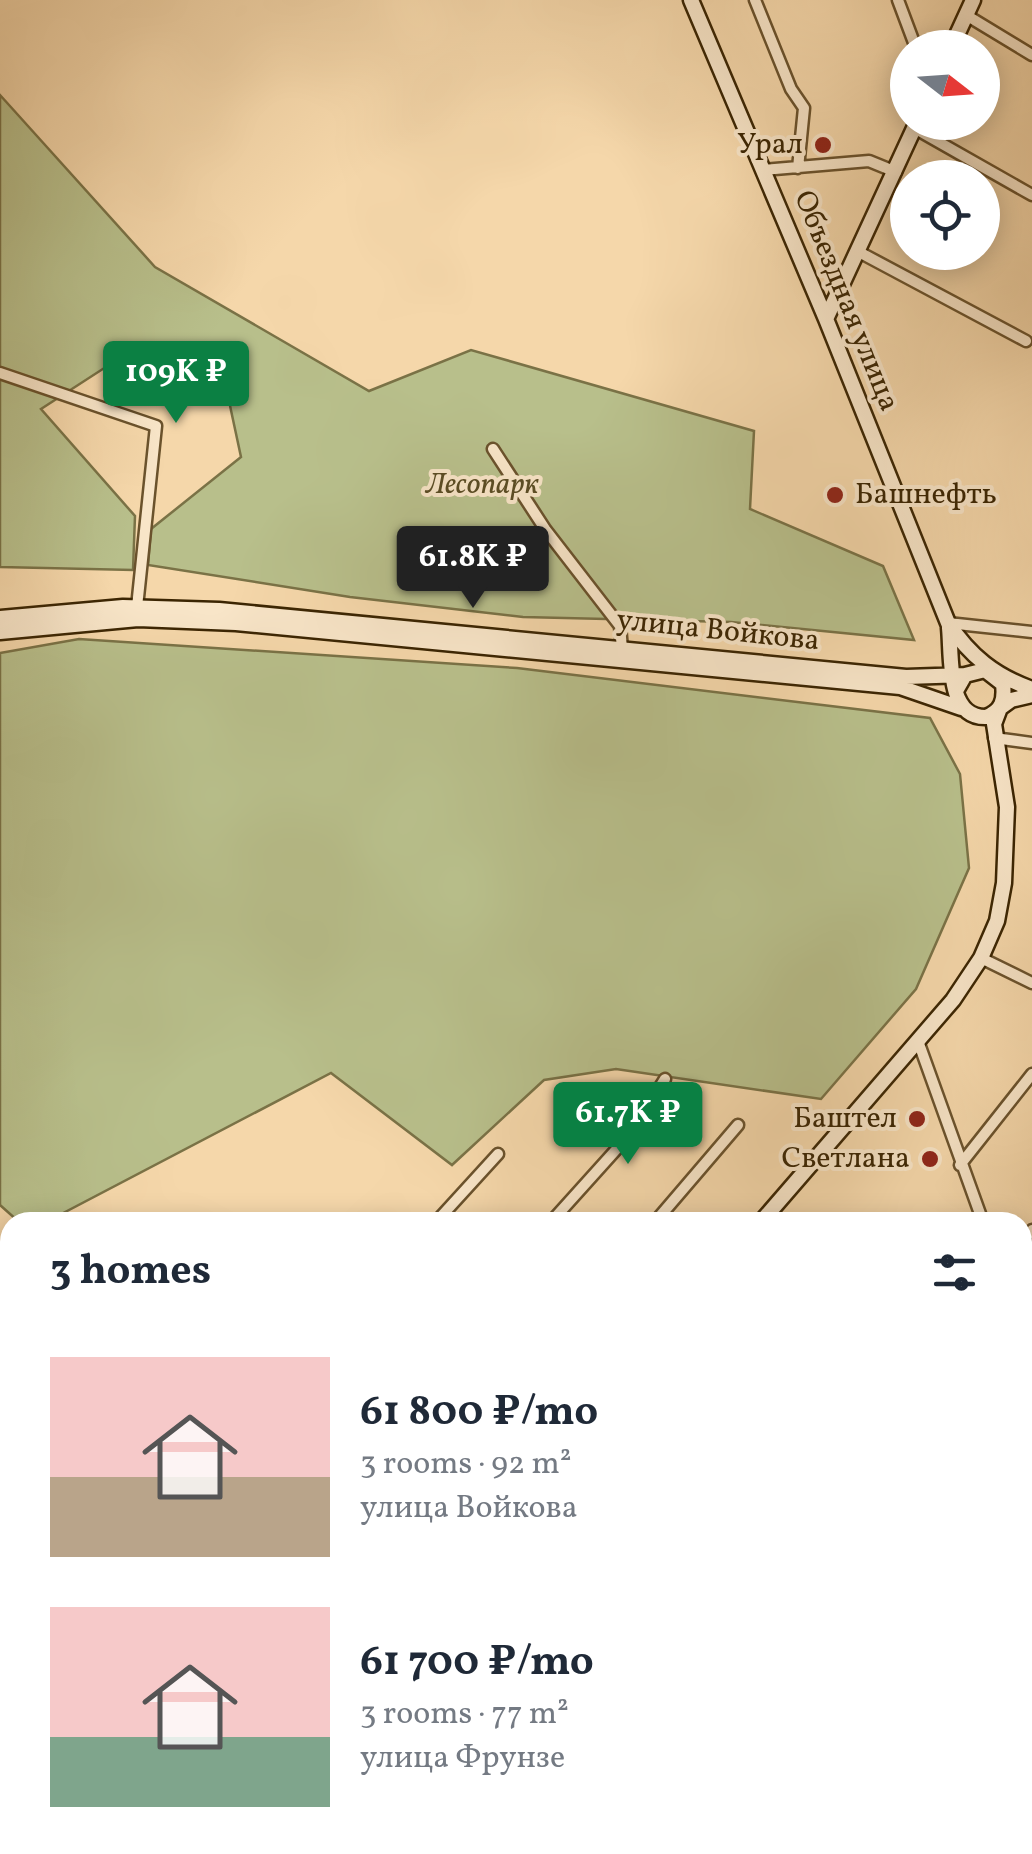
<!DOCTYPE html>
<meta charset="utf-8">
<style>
body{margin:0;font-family:Vollkorn,serif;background:#f2f2f3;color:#1f2937;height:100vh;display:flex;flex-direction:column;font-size:38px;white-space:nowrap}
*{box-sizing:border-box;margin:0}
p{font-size:32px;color:#747a83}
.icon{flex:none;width:55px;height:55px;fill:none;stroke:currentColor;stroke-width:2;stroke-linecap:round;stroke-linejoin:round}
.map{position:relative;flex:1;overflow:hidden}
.panel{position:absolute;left:0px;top:1212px;width:1032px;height:642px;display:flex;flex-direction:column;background:#fff;border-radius:30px 30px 0 0;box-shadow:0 5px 25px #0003}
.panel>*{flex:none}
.needle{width:65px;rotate:107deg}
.buttons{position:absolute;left:890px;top:30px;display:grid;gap:20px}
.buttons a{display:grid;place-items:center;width:110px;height:110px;border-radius:50%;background:#fff;box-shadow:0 5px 25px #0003;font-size:50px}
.price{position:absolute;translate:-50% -85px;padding:0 22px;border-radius:10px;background:#0b8043;color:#fff;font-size:32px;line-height:65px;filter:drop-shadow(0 2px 5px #0008)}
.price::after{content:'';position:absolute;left:50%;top:60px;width:30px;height:22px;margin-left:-15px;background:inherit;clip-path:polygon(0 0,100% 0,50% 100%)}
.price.active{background:#222;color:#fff}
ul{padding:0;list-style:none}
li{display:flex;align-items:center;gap:30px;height:250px;padding:0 50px}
li span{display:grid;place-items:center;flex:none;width:280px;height:200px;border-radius:0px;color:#555}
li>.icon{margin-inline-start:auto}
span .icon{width:120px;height:120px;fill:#fffc;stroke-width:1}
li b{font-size:42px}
h2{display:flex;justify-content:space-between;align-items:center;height:120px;padding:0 50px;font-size:42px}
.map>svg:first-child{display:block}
.green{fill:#b8bf8b;stroke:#7a7246;stroke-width:2.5}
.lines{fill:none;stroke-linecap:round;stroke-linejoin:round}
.street-casing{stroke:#6a522c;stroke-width:15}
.secondary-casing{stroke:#3b2502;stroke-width:19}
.street{stroke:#f8e5c8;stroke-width:10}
.secondary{stroke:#f8e5c8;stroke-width:14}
.poi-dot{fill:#8f2418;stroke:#f8e5c8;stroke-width:4}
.labels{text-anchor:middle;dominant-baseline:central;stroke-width:8;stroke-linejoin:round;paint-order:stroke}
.poi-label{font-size:30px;fill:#3b2502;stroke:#f8e5c8;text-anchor:end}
.street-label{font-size:30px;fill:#3b2502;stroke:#f8e5c8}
.park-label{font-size:30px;font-style:italic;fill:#5a4c24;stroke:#f8e5c8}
</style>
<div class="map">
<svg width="1032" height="1854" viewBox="0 0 1032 1854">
<rect width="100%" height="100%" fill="#f5d7aa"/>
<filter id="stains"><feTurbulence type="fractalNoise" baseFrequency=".002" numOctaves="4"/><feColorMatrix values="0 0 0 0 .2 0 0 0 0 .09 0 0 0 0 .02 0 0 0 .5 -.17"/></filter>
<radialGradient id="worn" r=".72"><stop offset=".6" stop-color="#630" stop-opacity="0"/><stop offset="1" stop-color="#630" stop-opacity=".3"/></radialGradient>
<!-- green -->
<path class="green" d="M0 95 155 267 369 391 471 350 754 431 750 509 883 566 914 640 731 622 523 617 350 597 148 565 151 529 241 457 229 401 112 363 41 409 135 516 133 570 0 567Z
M79 639 517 668 930 718 960 774 969 868 916 989 821 1099 616 1069 544 1080 452 1165 331 1073 46 1222H19L0 1205V653Z"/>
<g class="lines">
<defs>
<path id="street" d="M755 0 791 89 804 108 798 168
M898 0 916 48
M966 15 1032 55
M914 128 1032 195
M763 170 869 161 896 172
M859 252 1026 341
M0 373 156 426 137 607
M493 449 545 529 620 626 622 649
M948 623 1032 632
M994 738 1032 743
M981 958 1032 983
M918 1041 983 1222
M960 1165 1032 1074
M436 1222 498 1154
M551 1222 632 1132 665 1079
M655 1222 738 1125
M1022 1241 1032 1230
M1022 1318 1032 1339
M0 1532 10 1521
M0 1691 10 1679
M1022 1707 1032 1701
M0 1728 10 1736
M146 1845 157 1854
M579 1845 589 1854
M893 1845 894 1854
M0 1847 10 1835
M107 1854 115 1845
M350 1854 358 1845
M477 1854 484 1845
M611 1854 619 1845
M729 1854 737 1845
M822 1854 829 1845"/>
<path id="secondary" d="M691 0 826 319 948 623C970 656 995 676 1032 689
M951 48 973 0
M826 319 917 122
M0 618 123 607 219 610 906 677 965 675
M949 628C952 657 946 718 986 717 1002 711 1005 700 1003 684L985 670 965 675 957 689
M0 632 138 619 236 623 900 687 961 708
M761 1222 953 1000 981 958 997 921 1004 883 1007 807 994 724 1000 708 1011 700 1032 695
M227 1854 234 1845"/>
</defs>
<!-- street casing -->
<use href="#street" class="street-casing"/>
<!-- secondary casing -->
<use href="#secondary" class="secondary-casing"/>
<!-- street -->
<use href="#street" class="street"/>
<!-- secondary -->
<use href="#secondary" class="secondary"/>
</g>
<!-- markers -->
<g class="poi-dot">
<circle cx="823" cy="145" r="10"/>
<circle cx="835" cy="495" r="10"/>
<circle cx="917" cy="1119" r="10"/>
<circle cx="930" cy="1159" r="10"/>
</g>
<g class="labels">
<!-- poi labels -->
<g class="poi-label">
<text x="803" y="145">Урал</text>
<text x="855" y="495" text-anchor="start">Башнефть</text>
<text x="897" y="1119">Баштел</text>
<text x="910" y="1159">Светлана</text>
</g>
<!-- street labels -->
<g class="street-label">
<text transform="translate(846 301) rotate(68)">Объездная улица</text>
<text transform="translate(718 631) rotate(6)">улица Войкова</text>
</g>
<!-- park labels -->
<g class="park-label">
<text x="482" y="485">Лесопарк</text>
</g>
</g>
<rect width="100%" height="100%" filter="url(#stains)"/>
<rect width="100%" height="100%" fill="url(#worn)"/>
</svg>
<div class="buttons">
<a><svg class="needle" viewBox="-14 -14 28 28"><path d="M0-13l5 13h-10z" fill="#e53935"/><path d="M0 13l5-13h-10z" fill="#747a83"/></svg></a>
<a><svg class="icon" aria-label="locate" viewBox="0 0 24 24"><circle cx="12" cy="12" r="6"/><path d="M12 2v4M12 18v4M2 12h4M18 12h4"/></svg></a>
</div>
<b class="price" style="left:176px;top:426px">109K ₽</b>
<b class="price active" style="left:473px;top:611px">61.8K ₽</b>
<b class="price" style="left:628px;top:1167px">61.7K ₽</b>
<section class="panel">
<h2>3 homes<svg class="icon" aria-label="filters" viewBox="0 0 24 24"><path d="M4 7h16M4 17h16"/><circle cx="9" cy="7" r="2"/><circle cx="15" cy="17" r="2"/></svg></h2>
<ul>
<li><span style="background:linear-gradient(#f6c9c9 60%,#b9a48a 0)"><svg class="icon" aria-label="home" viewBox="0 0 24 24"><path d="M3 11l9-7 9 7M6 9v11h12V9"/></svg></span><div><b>61 800 ₽/mo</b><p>3 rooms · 92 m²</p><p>улица Войкова</p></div></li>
<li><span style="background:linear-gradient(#f6c9c9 65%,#7fa58c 0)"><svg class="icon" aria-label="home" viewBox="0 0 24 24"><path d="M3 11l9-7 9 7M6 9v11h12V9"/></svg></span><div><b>61 700 ₽/mo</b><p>3 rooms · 77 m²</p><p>улица Фрунзе</p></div></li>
</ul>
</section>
</div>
